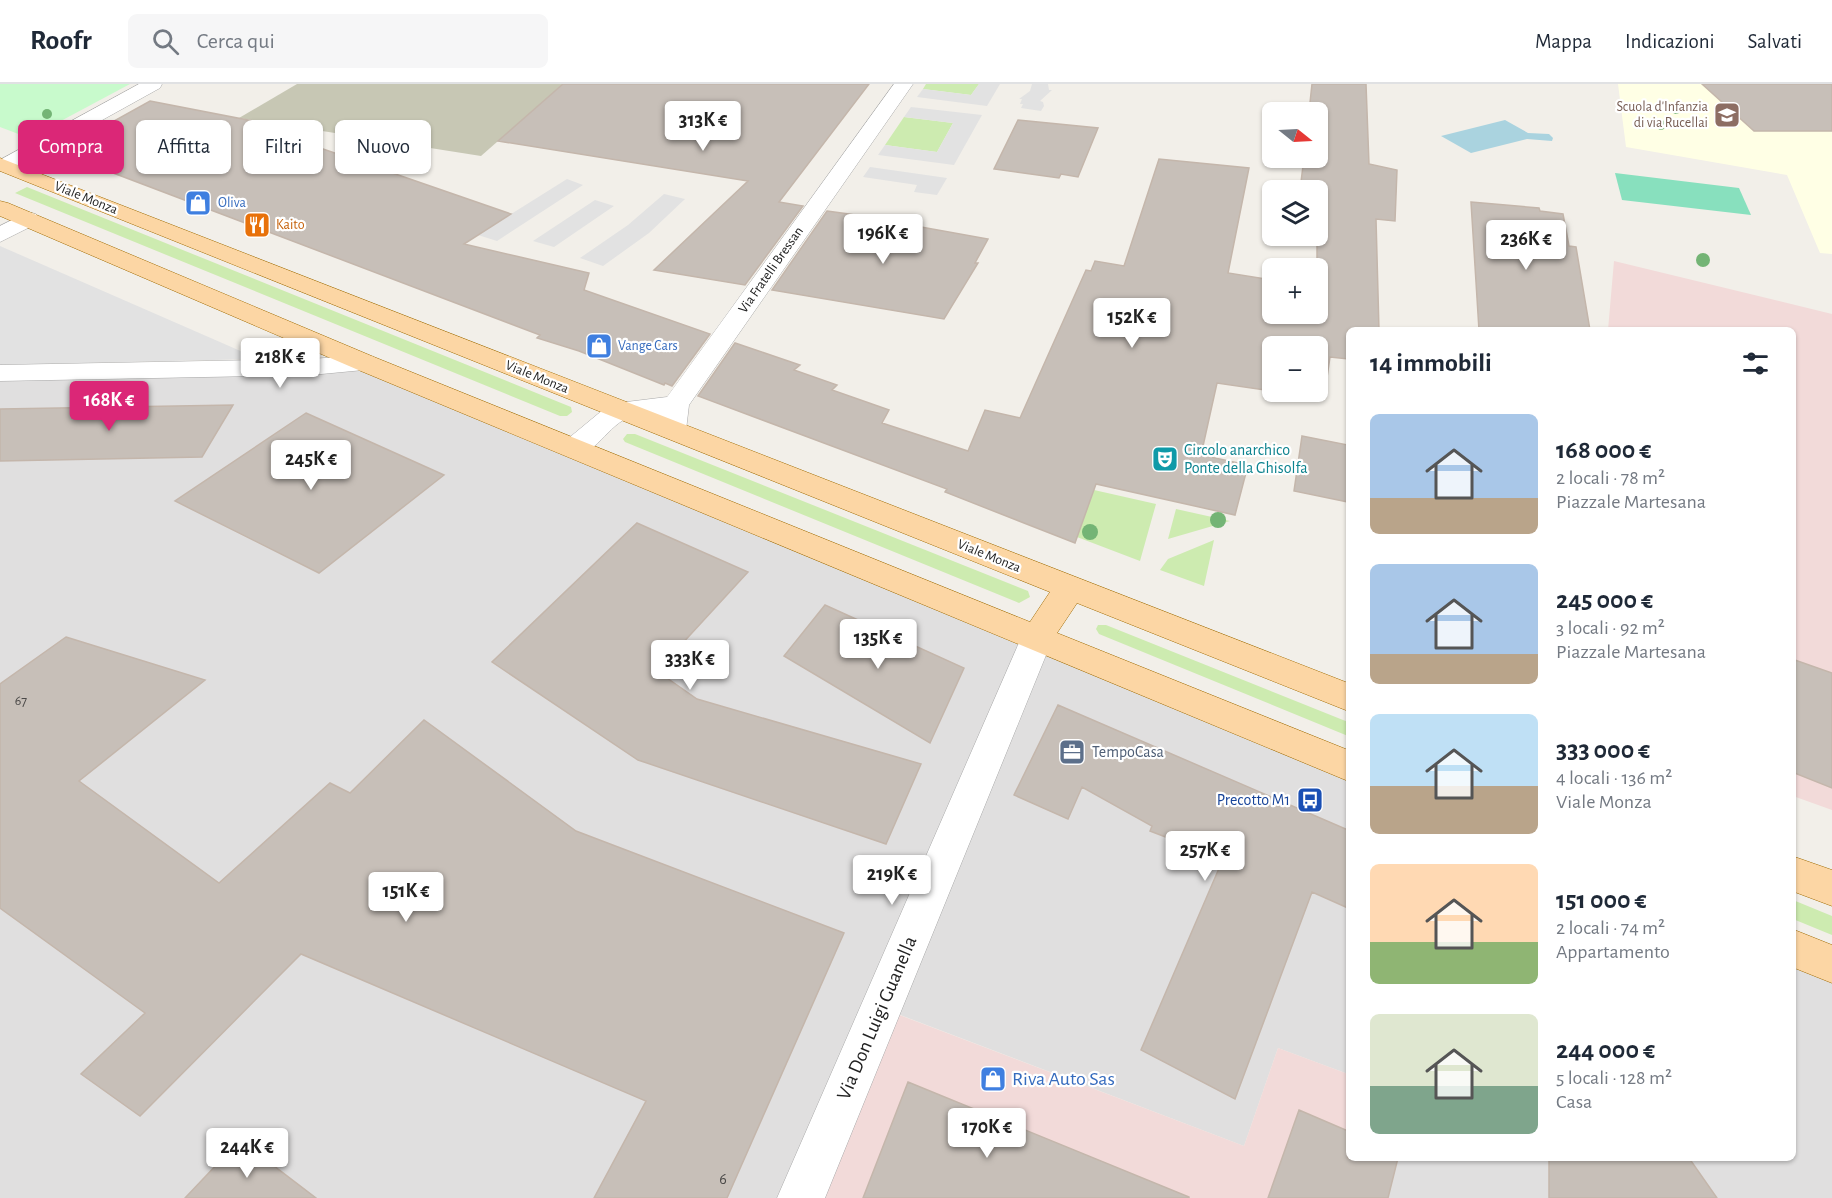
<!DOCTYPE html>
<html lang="it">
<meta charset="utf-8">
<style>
body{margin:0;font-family:"Alegreya Sans",sans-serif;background:#f6f6f7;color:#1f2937;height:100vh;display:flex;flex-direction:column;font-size:22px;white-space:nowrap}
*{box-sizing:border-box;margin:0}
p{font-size:20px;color:#747a83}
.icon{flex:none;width:33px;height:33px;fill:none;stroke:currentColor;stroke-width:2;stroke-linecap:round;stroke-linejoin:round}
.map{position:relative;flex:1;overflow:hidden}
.panel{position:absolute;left:1346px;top:243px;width:450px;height:834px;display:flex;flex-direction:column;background:#fff;border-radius:9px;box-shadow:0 2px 4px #0004}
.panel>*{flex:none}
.hud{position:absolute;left:18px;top:36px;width:570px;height:54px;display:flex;gap:12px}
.needle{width:39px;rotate:108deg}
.buttons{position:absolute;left:1262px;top:18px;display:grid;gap:12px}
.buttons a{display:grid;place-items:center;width:66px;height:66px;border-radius:9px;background:#fff;box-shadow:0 2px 4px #0004;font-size:30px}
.price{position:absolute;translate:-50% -51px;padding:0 14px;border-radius:6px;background:#fff;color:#222;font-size:20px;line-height:39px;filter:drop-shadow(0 2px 3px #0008)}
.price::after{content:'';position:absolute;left:50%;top:36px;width:18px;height:14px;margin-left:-9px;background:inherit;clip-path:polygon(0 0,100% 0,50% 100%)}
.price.on{background:#db2777;color:#fff}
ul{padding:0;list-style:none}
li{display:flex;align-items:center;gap:18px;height:150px;padding:0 24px}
li span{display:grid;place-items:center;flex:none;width:168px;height:120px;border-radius:9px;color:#555}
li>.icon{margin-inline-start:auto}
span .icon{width:72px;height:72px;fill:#fffc;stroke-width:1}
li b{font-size:26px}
h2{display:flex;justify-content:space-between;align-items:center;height:72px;padding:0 24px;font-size:26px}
.tag{padding:0 21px;border-radius:9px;background:#fff;box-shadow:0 2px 4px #0004;font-size:21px;line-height:54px}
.tag.on{background:#db2777;color:#fff}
header{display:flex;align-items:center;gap:36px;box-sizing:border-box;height:84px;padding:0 30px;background:#fff;border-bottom:2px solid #e0e1e3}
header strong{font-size:28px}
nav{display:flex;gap:33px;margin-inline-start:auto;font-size:21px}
.search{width:420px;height:54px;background:#f6f6f7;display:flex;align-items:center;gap:15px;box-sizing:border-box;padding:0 21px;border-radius:9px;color:#747a83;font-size:22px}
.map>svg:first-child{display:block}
.residential{fill:#e0dfdf}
.commercial{fill:#f2dad9}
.education{fill:#ffffe5}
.construction{fill:#c7c7b4}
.grass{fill:#cdebb0}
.park{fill:#c8facc}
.pitch{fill:#88e0be}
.parking{fill:#e2e2e2}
.water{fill:#aad3df}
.building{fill:#c7bfb8;stroke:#c4b6ab;stroke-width:1.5}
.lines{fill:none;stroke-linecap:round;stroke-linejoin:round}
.minor-casing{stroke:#a9a9a9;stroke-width:1}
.major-casing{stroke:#a06b00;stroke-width:1}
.minor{fill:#fff;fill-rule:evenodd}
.major{fill:#fcd6a4;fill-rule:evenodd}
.tree{fill:#74b475}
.labels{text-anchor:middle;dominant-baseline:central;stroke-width:4.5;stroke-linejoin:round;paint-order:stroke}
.far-education-label{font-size:14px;fill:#785e54;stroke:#fff;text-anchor:end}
.far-street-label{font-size:14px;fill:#222;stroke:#fff}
.far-shop-label{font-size:14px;fill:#366cbe;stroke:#fff;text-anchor:start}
.far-food-label{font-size:14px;fill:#c56008;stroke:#fff;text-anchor:start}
.number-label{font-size:14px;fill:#4b4948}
.culture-label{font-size:16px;fill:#0d838f;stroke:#fff;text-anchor:start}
.service-label{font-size:16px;fill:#4e5e75;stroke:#fff;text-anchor:start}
.transit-label{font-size:16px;fill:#164399;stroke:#fff;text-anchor:end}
.near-number-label{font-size:16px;fill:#4b4948}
.near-street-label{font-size:20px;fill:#222;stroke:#fff}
.near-shop-label{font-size:20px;fill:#366cbe;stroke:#fff;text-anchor:start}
</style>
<header>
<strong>Roofr</strong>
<div class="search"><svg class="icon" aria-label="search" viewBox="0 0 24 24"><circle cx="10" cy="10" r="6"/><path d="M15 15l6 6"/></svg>Cerca qui</div>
<nav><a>Mappa</a><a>Indicazioni</a><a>Salvati</a></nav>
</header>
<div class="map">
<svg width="1832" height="1114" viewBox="0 0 1832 1114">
<rect width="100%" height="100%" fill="#f2efe9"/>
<!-- residential -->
<path class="residential" d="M365 279 1348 682V990L1278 964 1244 1062 882 924 801 1114H0V289Z
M1793 864 1832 881V1114H1388L1398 1074H1792Z"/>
<!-- commercial -->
<path class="commercial" d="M1614 177 1832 230V726L1793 712 1792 246H1608Z
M881 924 1244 1062 1278 964 1348 990V1074L1388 1114H801Z"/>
<!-- education -->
<path class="education" d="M1618 0H1832V170L1820 169 1787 91 1626 63Z"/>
<!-- construction -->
<path class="construction" d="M297 0H563L481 72 239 34Z"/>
<!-- grass -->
<path class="grass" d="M926 0H979L971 11 923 5Z
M904 33 953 39 937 68 885 61Z
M27 103 571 323 572 328 567 332H560L15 109Z
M627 350H635L1028 507 1030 513 1019 519 625 358 623 355Z
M1094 406 1156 420 1140 477 1077 453Z
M1176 425 1230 437 1168 455Z
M1214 456 1204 502 1160 486 1168 475Z
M1098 541H1106L1348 638V652L1099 550 1096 545Z
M1793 816 1832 832V851L1793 835Z"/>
<!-- park -->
<path class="park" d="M0 0H130L29 54 0 43Z"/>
<!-- pitch -->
<path class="pitch" d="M1615 89 1739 104 1751 131 1622 116Z"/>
<!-- parking -->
<path class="parking" d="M979 0H1000L987 22 917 13 923 5 971 11Z
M1032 0H1048L1049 6H1052L1040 17 1043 18 1044 22 1041 27 1021 24 1023 20H1020L1022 15H1019L1030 7Z
M911 23 982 31 954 81 878 71 885 61 937 68 953 39 904 33Z
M870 83 947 94 937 111 914 108 917 101 863 93Z
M567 95 583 101 497 157 478 151Z
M664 110 685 115 649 149 603 182 580 174 628 141Z
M595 116 614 122 554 163 533 157Z
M0 162 259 275 0 281Z"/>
<!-- water -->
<path class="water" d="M1505 36 1528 49 1549 50 1553 54 1552 57 1527 55 1471 69 1441 52Z"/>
<!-- building -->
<path class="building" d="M563 0H869L779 118 803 122 745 201 654 186 748 97 498 57Z
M1312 0H1366L1369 80 1397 86 1395 137 1376 135 1379 246H1348V275L1330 273 1324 314 1277 308H1317V262H1272V307L1217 299 1201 371 1248 381 1235 431 1096 400 1075 459 945 408 947 405 698 312 735 259 800 281 794 286 837 301 832 306 889 326 882 339 968 367 985 326 1020 334 1086 186 1091 187 1095 177 1124 182 1159 75 1249 84 1228 189 1272 196V230H1317V106H1300L1304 74H1317V28H1309Z
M1702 0H1832V47H1754Z
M150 17 299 46 297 56 511 130 464 160 589 189 584 206 710 250 672 302 665 299 664 301 579 267 537 254 540 251 58 68Z
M1018 36 1098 44 1078 93 1061 90 1059 94 994 85Z
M1471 118 1539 124 1540 127 1563 130 1569 162 1576 163 1590 246H1479Z
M827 127 849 130 988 155 975 179H978L944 235 772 206Z
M233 321 202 373 0 377V325Z
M306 329 444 391 319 489 175 417Z
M1302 352 1348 361V418L1294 407Z
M637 439 748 488 657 587 697 615 921 680 886 760 638 676 492 578Z
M825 521 964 584 930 659 784 572Z
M66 553 205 596 79 697 219 799 330 699 350 709 424 636 576 747 844 849 727 1114H594L646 1017 301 870 140 1032 81 990 145 929 0 824V600Z
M1792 575 1832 589V704L1792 688Z
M1058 621 1348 746V824L1312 808 1235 1015 1141 966 1223 775 1150 747 1152 742 1082 703 1068 735 1014 711Z
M908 998 1189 1113V1114H863Z
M1299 1026 1348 1047V1074H1398L1388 1114H1268Z
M240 1056 316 1114H185Z
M1549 1074H1689L1717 1114H1549Z"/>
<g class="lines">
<defs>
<path id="minor" d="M139 0H162L160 4 12 86 0 87V76Z
M894 0H913L689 321 686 346 682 352 672 355 662 352 658 346 660 331C651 332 635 330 627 334 604 345 593 378 564 370L560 364 564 358 610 320 667 313Z
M28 128 36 130 39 135 36 140 0 158V142Z
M365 271 374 273 378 279 374 285 311 291 0 297V281L311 275Z
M1037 542 1049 545 1053 554 825 1114H777L1021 554 1025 545Z"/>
<path id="major" d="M0 74 1348 599V627L1077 519 1057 549 1348 666V697L356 285 0 132V117L8 119 374 273 1030 538 1050 508 0 87Z
M1792 772 1832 786V822L1792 807Z
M1792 845 1832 861V899L1792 883Z"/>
</defs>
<!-- minor casing -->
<use href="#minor" class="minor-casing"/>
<!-- major casing -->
<use href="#major" class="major-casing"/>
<!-- minor -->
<use href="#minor" class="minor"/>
<!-- major -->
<use href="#major" class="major"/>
</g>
<!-- trees -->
<g class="tree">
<circle cx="1676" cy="25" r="5"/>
<circle cx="47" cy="30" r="5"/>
<circle cx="1661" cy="41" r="5"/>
<circle cx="1703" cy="176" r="7"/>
<circle cx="1218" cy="436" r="8"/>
<circle cx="1090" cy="448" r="8"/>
</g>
<!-- icons -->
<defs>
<symbol id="school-square" viewBox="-11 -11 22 22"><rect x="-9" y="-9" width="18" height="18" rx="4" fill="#8d6e63" stroke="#fff"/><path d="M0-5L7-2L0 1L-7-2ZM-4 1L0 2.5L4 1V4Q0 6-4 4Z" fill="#fff"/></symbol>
<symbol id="shop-square" viewBox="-11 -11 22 22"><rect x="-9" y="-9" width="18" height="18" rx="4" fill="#3f7fe0" stroke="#fff"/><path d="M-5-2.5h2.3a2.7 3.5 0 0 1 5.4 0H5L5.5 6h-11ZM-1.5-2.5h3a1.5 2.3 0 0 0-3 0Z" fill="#fff"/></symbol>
<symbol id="restaurant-square" viewBox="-11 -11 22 22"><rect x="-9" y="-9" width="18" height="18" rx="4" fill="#e8710a" stroke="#fff"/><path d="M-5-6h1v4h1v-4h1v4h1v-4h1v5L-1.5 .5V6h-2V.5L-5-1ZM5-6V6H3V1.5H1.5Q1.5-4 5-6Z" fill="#fff"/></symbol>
<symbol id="theatre-square" viewBox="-11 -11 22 22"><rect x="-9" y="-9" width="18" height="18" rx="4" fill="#0f9aa8" stroke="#fff"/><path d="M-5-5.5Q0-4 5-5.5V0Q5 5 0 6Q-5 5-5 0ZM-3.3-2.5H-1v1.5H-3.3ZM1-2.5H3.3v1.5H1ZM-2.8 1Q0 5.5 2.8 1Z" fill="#fff"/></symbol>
<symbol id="office-square" viewBox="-11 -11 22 22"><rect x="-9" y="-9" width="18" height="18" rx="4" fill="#5c6f8a" stroke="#fff"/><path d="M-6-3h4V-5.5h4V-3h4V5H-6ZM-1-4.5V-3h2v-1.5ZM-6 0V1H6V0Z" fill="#fff"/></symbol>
<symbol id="bus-square" viewBox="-11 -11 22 22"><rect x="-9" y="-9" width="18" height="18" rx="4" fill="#1a4fb4" stroke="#fff"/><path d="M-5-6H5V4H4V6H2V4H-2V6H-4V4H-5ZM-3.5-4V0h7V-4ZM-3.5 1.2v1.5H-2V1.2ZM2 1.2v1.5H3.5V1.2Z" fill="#fff"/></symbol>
</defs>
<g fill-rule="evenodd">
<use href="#school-square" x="1712" y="16" width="30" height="30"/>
<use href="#shop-square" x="183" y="104" width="30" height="30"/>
<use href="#restaurant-square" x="242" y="126" width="30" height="30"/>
<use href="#shop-square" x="584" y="247" width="30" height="30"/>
<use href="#theatre-square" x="1150" y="360" width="30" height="30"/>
<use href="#office-square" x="1057" y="653" width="30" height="30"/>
<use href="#bus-square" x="1295" y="701" width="30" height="30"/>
<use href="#shop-square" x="978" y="980" width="30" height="30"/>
</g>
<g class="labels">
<!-- far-education labels -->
<g class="far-education-label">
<text x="1708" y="23">Scuola d'Infanzia<tspan x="1708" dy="16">di via Rucellai</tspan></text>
</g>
<!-- far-street labels -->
<g class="far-street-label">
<text transform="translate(86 114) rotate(22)">Viale Monza</text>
<text transform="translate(771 186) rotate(-55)">Via Fratelli Bressan</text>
<text transform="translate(537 293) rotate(22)">Viale Monza</text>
<text transform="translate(989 472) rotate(22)">Viale Monza</text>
</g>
<!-- far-shop labels -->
<g class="far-shop-label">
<text x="218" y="119">Oliva</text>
<text x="618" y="262">Vange Cars</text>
</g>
<!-- far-food labels -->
<g class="far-food-label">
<text x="276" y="141">Kaito</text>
</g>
<!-- number labels -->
<g class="number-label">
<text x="21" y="617">67</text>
</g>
<!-- culture labels -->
<g class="culture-label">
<text x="1184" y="366">Circolo anarchico<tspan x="1184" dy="18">Ponte della Ghisolfa</tspan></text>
</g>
<!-- service labels -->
<g class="service-label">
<text x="1092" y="668">TempoCasa</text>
</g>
<!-- transit labels -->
<g class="transit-label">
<text x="1290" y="716">Precotto M1</text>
</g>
<!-- near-number labels -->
<g class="near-number-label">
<text x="723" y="1095">6</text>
</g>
<!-- near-street labels -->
<g class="near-street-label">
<text transform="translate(877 934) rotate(-67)">Via Don Luigi Guanella</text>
</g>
<!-- near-shop labels -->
<g class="near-shop-label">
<text x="1012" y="995">Riva Auto Sas</text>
</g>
</g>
</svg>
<div class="buttons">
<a><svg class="needle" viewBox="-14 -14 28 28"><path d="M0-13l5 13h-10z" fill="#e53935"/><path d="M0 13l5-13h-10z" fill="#747a83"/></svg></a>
<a><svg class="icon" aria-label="layers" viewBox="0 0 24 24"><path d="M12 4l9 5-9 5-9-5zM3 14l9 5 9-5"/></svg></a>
<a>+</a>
<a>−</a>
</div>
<b class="price" style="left:703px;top:68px">313K €</b>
<b class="price" style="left:883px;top:181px">196K €</b>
<b class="price" style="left:1526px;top:187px">236K €</b>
<b class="price" style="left:1132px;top:265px">152K €</b>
<b class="price" style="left:280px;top:305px">218K €</b>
<b class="price on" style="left:109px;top:348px">168K €</b>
<b class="price" style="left:311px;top:407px">245K €</b>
<b class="price" style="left:878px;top:586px">135K €</b>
<b class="price" style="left:690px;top:607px">333K €</b>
<b class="price" style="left:1205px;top:798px">257K €</b>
<b class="price" style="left:892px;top:822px">219K €</b>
<b class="price" style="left:406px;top:839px">151K €</b>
<b class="price" style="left:987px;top:1075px">170K €</b>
<b class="price" style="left:247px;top:1095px">244K €</b>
<div class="hud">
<a class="tag on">Compra</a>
<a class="tag">Affitta</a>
<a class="tag">Filtri</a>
<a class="tag">Nuovo</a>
</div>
<section class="panel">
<h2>14 immobili<svg class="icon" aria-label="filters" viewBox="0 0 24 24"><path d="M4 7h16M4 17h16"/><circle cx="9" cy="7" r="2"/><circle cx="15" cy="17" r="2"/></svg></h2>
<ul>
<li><span style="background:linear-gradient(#a9c7e8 70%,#b9a48a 0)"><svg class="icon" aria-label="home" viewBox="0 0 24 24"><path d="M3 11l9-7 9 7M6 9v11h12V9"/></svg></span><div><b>168 000 €</b><p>2 locali · 78 m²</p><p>Piazzale Martesana</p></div></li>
<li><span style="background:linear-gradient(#a9c7e8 75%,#b9a48a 0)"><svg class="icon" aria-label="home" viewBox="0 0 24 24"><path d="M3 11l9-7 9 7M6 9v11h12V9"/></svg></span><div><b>245 000 €</b><p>3 locali · 92 m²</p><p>Piazzale Martesana</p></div></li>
<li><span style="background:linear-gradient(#bfe0f5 60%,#b9a48a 0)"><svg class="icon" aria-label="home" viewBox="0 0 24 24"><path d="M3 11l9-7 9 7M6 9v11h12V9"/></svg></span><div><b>333 000 €</b><p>4 locali · 136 m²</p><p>Viale Monza</p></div></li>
<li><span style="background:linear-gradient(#ffd9b3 65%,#8fb573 0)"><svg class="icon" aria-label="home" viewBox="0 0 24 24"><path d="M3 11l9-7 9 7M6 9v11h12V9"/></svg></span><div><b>151 000 €</b><p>2 locali · 74 m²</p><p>Appartamento</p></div></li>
<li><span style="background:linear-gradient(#dfe7d0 60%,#7fa58c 0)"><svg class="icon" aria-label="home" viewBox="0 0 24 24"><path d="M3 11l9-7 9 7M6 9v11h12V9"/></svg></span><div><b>244 000 €</b><p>5 locali · 128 m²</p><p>Casa</p></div></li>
</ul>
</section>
</div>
